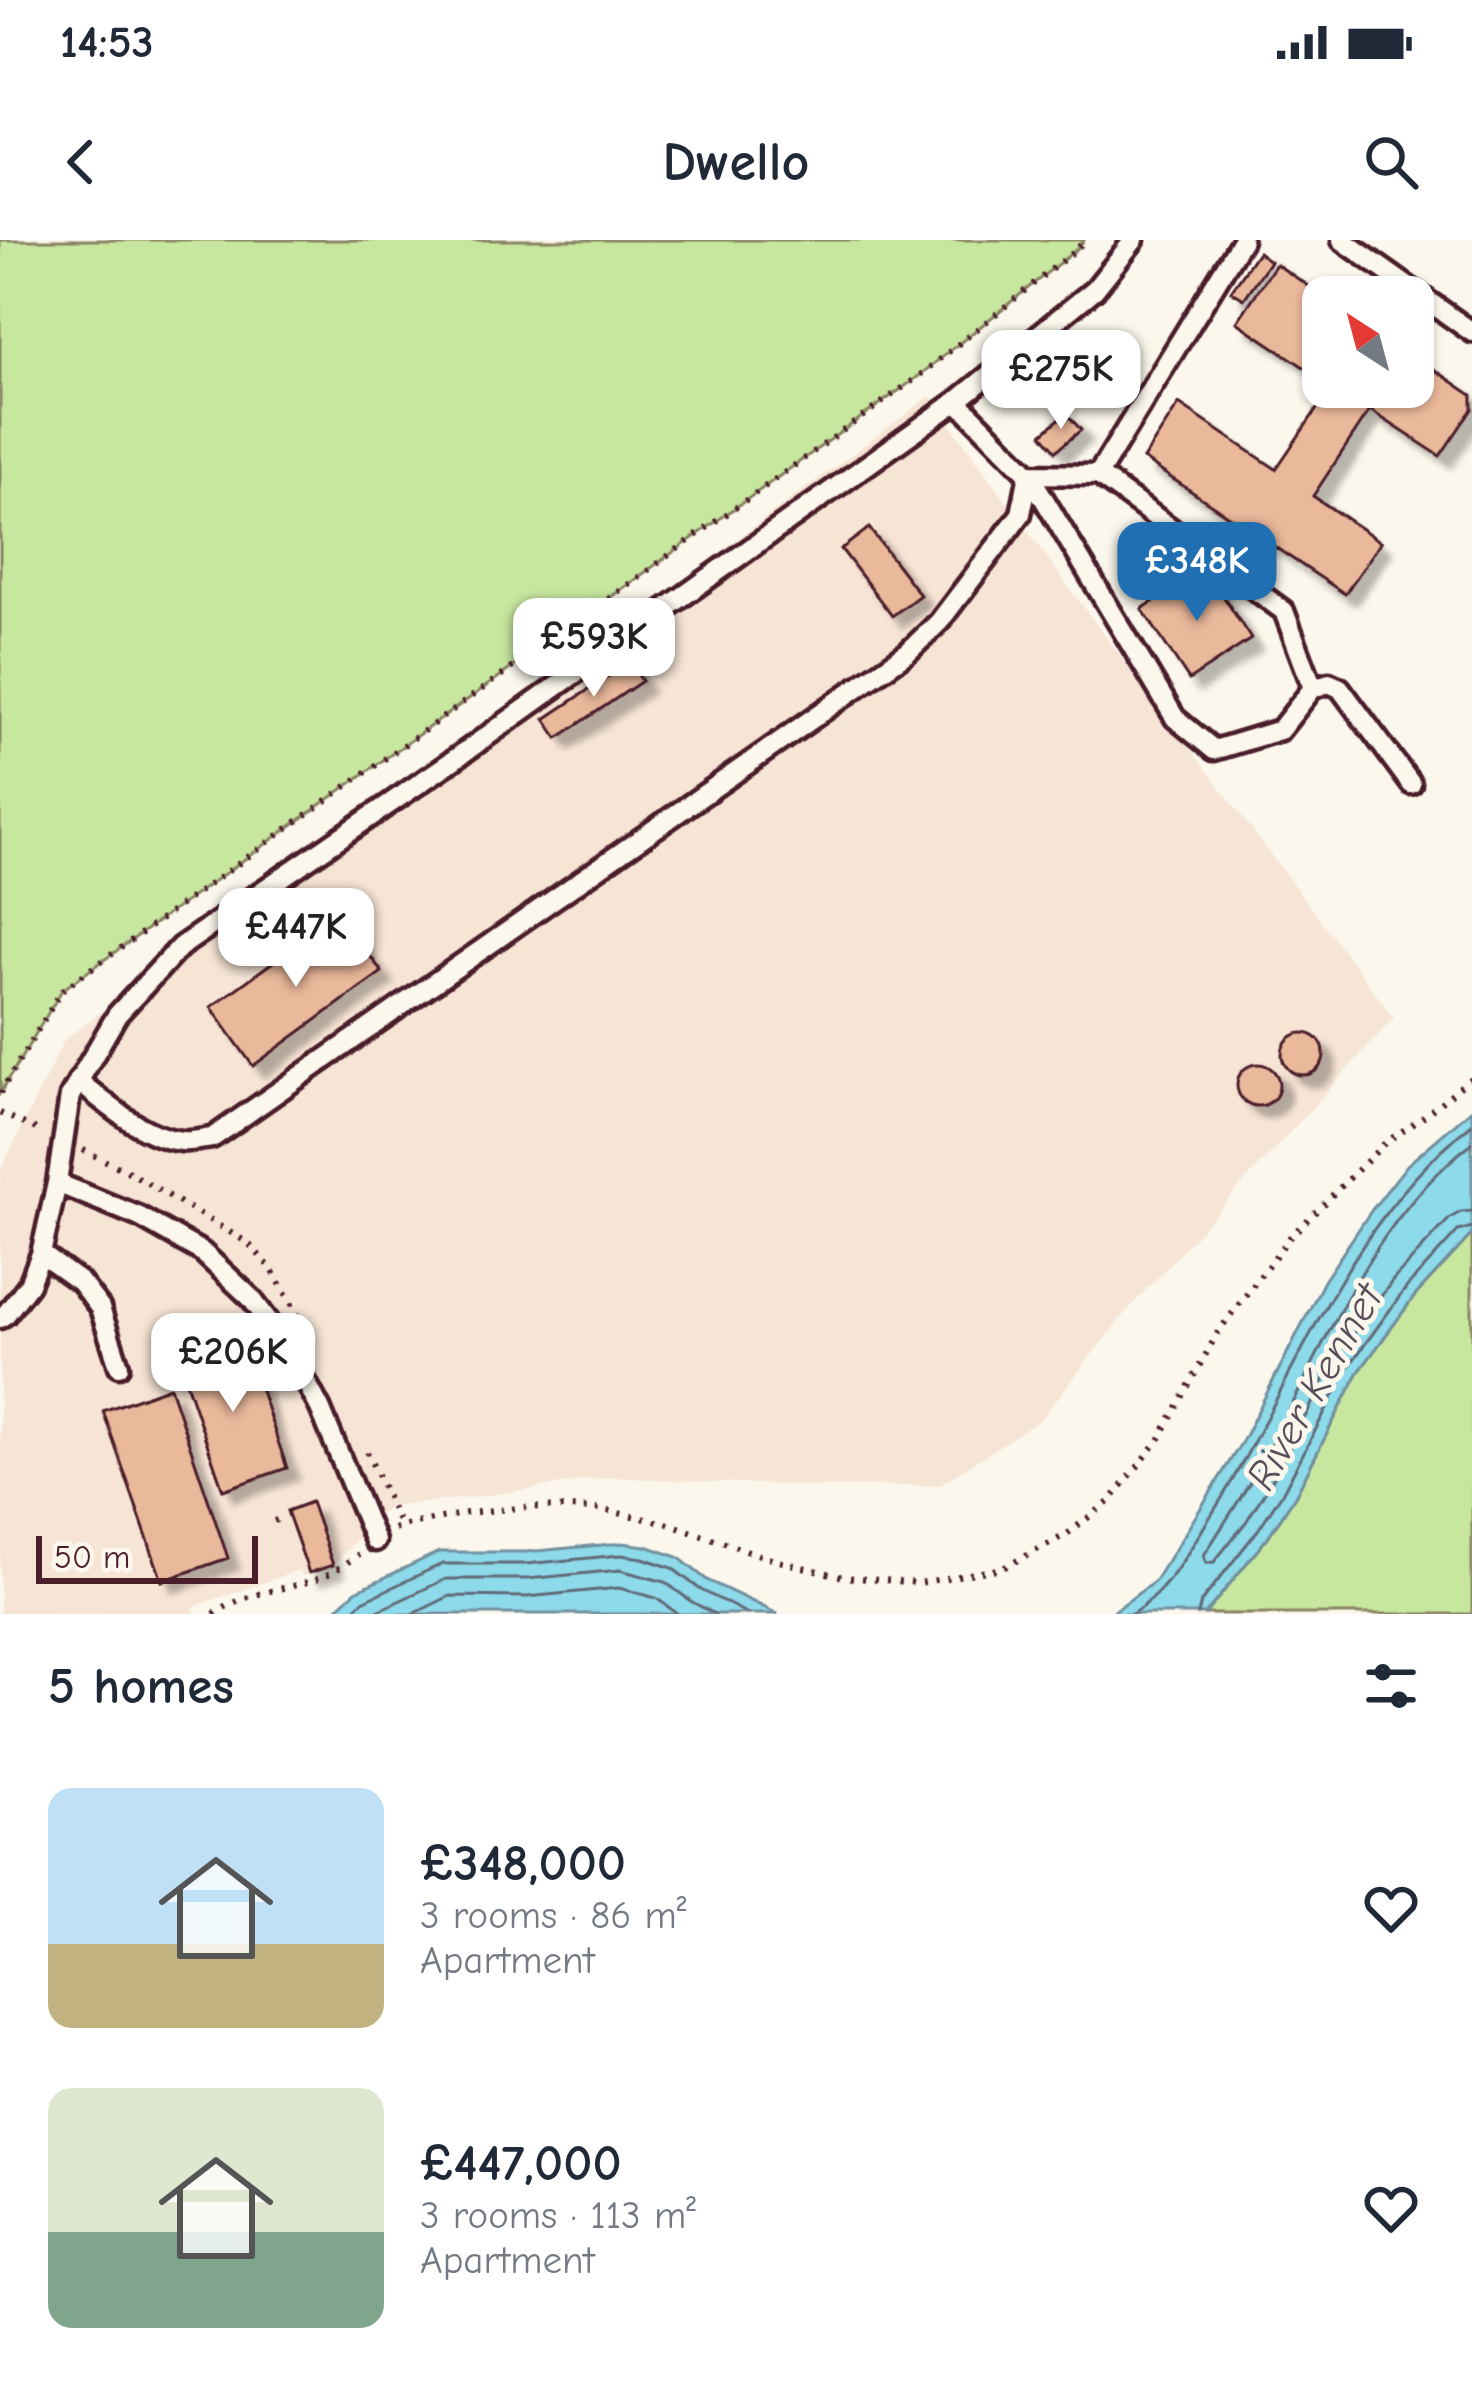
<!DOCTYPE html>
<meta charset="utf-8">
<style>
body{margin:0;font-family:"Comic Neue",sans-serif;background:#f2f2f3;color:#1f2937;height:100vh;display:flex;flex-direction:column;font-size:45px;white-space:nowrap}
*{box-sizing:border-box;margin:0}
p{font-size:39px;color:#747a83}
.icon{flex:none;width:66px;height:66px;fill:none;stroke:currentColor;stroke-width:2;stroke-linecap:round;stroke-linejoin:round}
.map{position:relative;height:1374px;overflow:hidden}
.sheet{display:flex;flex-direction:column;background:#fff;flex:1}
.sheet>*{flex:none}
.needle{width:78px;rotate:324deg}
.fabs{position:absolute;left:1302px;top:36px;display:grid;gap:24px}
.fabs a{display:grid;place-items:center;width:132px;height:132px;border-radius:24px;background:#fff;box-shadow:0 3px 9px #0004;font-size:60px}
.scale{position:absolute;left:36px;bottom:30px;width:222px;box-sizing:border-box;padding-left:12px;border:6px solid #4a1f2b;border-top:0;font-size:33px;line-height:42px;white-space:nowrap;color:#4a1f2b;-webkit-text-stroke:9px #fbf7ec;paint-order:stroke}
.price{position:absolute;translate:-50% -102px;padding:0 27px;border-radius:24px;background:#fff;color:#222;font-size:39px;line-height:78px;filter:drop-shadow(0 3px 6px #0008)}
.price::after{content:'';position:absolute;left:50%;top:72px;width:36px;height:27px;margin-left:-18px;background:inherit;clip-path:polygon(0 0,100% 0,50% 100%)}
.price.active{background:#1f6fb2;color:#fff}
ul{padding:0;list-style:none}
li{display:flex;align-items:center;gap:36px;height:300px;padding:0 48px}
li span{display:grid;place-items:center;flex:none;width:336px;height:240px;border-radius:24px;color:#555}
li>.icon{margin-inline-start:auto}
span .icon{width:144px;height:144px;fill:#fffc;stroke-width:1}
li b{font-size:51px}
h2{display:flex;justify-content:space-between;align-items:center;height:144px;padding:0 48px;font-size:51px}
.status{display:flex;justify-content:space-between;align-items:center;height:84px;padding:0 60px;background:#fff;direction:ltr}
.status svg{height:33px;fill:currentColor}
header{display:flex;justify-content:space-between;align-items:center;height:156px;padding:0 48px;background:#fff;font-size:54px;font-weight:800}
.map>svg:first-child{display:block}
.built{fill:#f6e4d4}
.green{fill:#c8e79e;stroke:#898364;stroke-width:3}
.water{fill:#8cdaea;stroke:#728f9e;stroke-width:3}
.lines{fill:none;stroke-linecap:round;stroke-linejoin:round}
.shore{stroke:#646a77;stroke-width:3}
.building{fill:#eab89b;stroke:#4a1f2b;stroke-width:3;filter:url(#shadow)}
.service-casing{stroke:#4a1f2b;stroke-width:27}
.path{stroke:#4a1f2b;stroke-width:6;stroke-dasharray:3 9;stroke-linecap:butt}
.service{stroke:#fbf7ec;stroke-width:18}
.labels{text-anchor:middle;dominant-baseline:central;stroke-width:10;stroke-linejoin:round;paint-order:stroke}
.water-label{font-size:42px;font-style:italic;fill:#5a4e5b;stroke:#fbf7ec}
</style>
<div class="status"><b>14:53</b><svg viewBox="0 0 49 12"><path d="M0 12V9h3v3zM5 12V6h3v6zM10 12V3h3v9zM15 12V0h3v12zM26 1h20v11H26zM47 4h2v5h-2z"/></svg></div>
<header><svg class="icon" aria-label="back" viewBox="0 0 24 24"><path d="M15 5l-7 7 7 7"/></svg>Dwello<svg class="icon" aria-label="search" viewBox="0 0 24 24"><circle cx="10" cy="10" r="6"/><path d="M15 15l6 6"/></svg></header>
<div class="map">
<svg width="1472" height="1374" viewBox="0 0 1472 1374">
<defs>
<filter id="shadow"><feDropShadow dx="11" dy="11" stdDeviation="3" flood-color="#0004"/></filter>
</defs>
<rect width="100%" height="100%" fill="#fbf7ec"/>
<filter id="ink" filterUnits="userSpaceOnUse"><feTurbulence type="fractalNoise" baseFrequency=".00833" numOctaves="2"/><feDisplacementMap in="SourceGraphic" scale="24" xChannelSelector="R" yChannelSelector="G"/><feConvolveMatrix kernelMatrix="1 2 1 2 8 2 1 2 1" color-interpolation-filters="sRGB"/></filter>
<g filter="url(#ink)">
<!-- built -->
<path class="built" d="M930 156 1069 348 1394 778 1125 1073 1041 1179 939 1245 826 1247 610 1237 476 1257 387 1267 333 1325 302 1336 299 1330 210 1361 193 1367 195 1374H0V932L64 800Z"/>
<!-- green -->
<path class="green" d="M0 0H1084L1078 8 915 139 62 750 0 853Z
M1472 994V1374H1205L1268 1297 1295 1256 1358 1133 1414 1057Z"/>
<!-- water -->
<path class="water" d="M1472 869V994L1414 1057 1358 1133 1295 1256 1268 1297 1205 1374H1110L1154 1342 1179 1303 1243 1200 1324 1041 1371 971 1407 925Z
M622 1303 646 1306 678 1317 707 1340 778 1374H324L336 1369 356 1351 439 1312H526Z"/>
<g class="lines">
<!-- shore -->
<path class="shore" d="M1472 903C1371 981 1326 1103 1268 1212 1248 1247 1226 1281 1204 1315L1206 1323 1214 1322 1246 1282 1271 1242 1336 1118 1393 1040 1450 978 1461 972 1472 971
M349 1374 363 1361 442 1324H526L621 1315 643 1318 672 1328 701 1350 748 1374
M371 1374 446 1339H527L620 1330 665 1342 692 1362 715 1374
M413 1374 450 1356 527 1357 619 1348 656 1358 678 1374
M1132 1374C1167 1352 1186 1316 1207 1282 1294 1147 1342 986 1472 884
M1198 1374 1201 1362 1258 1290 1284 1250 1349 1126 1406 1048 1458 991 1472 987"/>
</g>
<!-- building -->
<path class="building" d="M1258 12 1270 21 1244 59 1231 51Z
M1276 24 1325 57H1323V140L1237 82Z
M1413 115 1472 155V169L1440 216 1370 170 1313 256 1381 302 1345 354 1143 219 1179 164 1276 229 1332 147H1413Z
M1066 173 1081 190 1056 211 1042 194Z
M869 288 920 355 892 376 841 309Z
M1205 328 1251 399 1189 440 1142 369Z
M630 422 642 441 558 498 545 479Z
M339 674 382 732 253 826 211 767Z
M1282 814a21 21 0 1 1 42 0a21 21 0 1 1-42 0Z
M1237 845a21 21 0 1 1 42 0a21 21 0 1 1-42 0Z
M244 1100 287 1228 223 1250 179 1122Z
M170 1147 228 1318 162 1341 103 1171Z
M311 1262 333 1325 309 1333 287 1271Z"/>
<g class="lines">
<defs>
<path id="service" d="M1342 0 1472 92
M957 161 1029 234 1098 235
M1029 234 1175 478 1214 510 1280 490 1313 448 1284 371 1098 235 1242 0
M1313 448 1329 443 1340 448 1411 544
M78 841C107 864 144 898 182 901 192 902 203 899 212 898L908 412 939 382 1021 274 1029 234
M57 943 140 977 202 1012 251 1058 287 1106 320 1168 375 1301
M41 1014 80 1042 100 1068 119 1126
M0 1078 6 1074 29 1044 41 1014 57 943 70 856 117 775 180 707 452 521 957 161 1095 49 1134 0"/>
</defs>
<!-- service casing -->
<use href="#service" class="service-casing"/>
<!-- path -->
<path class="path" d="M0 853 62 750 915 139 1078 8 1084 0
M0 873 43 892
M83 910 129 932 248 1003 271 1028 305 1087
M367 1212 400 1286
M274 1281 285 1277
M394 1289 400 1286 467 1273 530 1267 599 1269 670 1284 774 1320 844 1337 919 1343 1003 1328 1067 1294 1110 1261 1159 1200 1218 1092 1289 998 1386 902 1424 876 1472 837
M214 1374C248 1351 281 1351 317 1339 331 1334 347 1323 359 1314"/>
<!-- service -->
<use href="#service" class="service"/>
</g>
</g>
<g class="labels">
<!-- water labels -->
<g class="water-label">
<text transform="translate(1315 1147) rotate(-60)">River Kennet</text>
</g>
</g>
</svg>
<div class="fabs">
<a><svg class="needle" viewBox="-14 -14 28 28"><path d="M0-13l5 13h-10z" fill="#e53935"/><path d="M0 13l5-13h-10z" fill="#747a83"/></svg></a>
</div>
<div class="scale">50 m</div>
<b class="price" style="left:1061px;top:192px">£275K</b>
<b class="price active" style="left:1197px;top:384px">£348K</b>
<b class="price" style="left:594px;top:460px">£593K</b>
<b class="price" style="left:296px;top:750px">£447K</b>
<b class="price" style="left:233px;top:1175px">£206K</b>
</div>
<section class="sheet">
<h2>5 homes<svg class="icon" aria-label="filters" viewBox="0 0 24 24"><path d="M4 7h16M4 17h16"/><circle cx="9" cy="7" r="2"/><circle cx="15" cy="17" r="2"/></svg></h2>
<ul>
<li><span style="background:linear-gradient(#bfe0f5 65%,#c2b280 0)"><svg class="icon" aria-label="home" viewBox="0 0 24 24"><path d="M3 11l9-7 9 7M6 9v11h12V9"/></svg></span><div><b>£348,000</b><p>3 rooms · 86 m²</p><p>Apartment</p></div><svg class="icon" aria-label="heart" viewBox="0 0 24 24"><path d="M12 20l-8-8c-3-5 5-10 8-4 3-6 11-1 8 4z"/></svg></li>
<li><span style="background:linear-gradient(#dfe7d0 60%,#7fa58c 0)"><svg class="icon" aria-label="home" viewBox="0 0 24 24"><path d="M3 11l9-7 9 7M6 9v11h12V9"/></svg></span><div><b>£447,000</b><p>3 rooms · 113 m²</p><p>Apartment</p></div><svg class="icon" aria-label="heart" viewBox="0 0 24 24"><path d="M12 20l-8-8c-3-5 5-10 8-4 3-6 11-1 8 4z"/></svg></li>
</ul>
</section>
